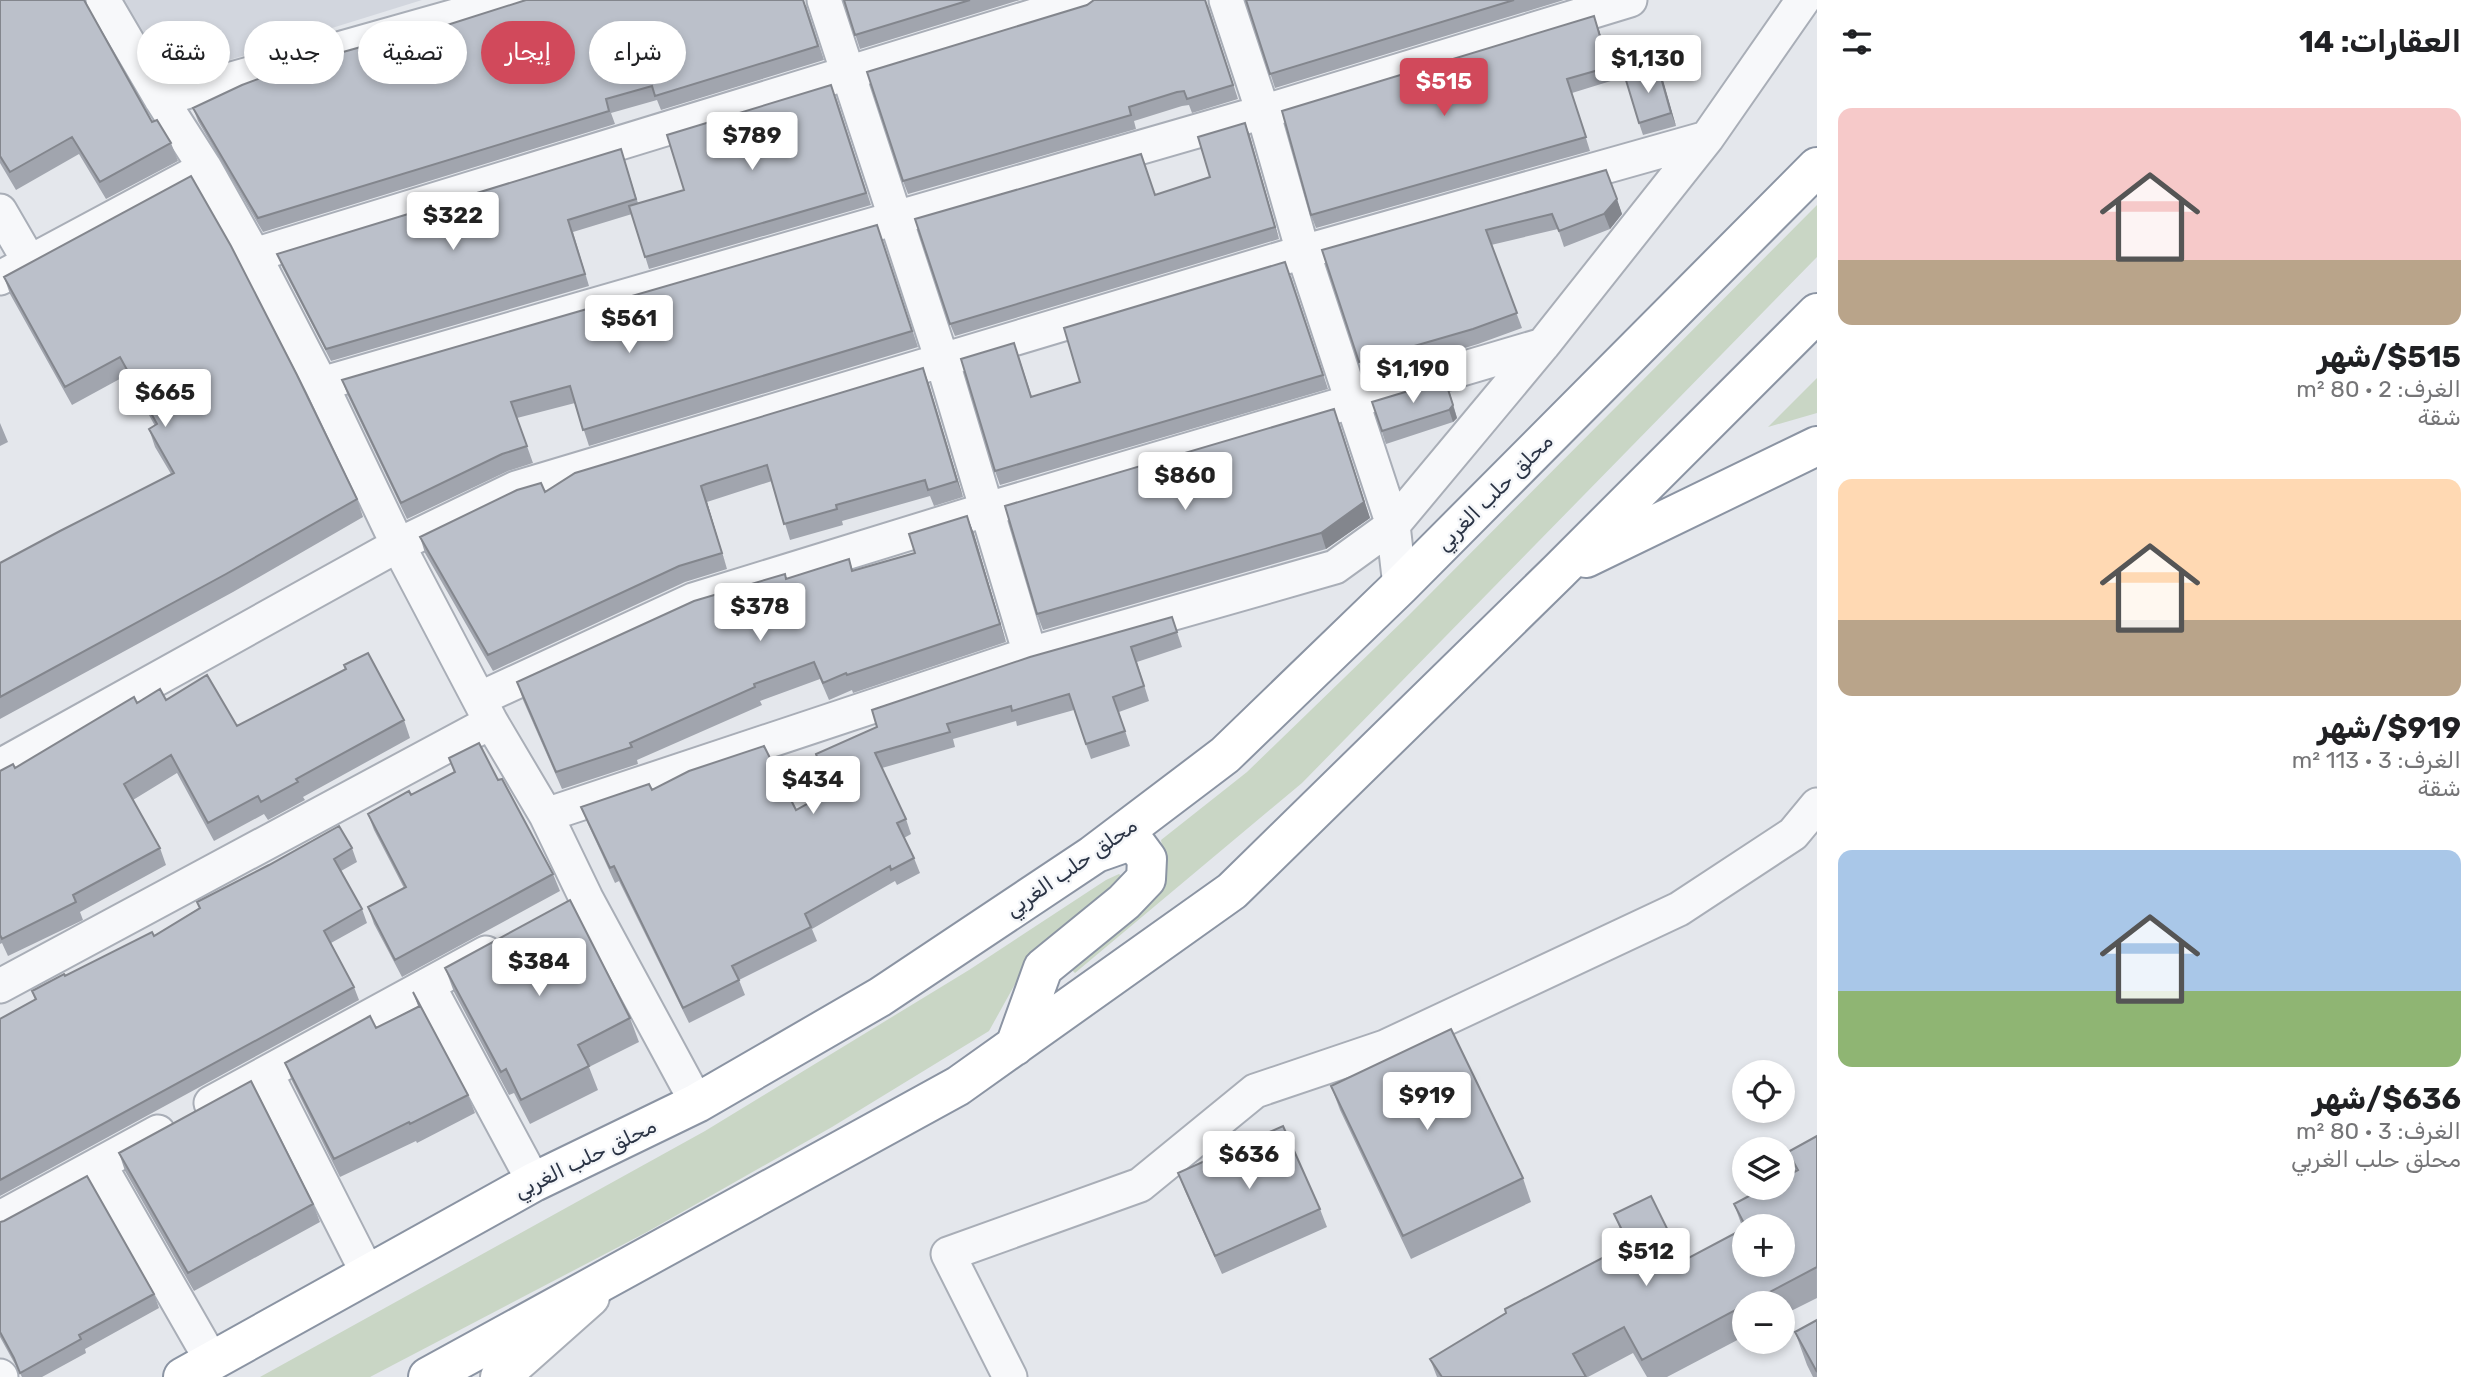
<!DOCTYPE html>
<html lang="ar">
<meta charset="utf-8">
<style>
body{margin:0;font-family:Rubik,"Noto Sans Arabic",sans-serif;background:#f6f6f6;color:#202124;direction:rtl;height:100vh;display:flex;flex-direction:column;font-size:26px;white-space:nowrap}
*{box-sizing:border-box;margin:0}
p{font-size:23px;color:#757577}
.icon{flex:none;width:38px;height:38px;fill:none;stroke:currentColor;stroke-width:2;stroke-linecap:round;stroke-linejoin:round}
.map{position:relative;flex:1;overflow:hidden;direction:ltr}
.side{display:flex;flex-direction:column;background:#fff;width:665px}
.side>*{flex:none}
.guide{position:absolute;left:21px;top:21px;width:665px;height:63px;direction:rtl;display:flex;gap:14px}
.fabs{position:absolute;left:1732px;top:1060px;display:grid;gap:14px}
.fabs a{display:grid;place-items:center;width:63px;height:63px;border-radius:50%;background:#fff;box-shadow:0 4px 10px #0003;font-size:35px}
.price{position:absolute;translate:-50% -60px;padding:0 16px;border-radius:7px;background:#fff;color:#222;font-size:23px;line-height:46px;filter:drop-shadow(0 2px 4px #0008)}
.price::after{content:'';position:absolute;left:50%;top:42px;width:21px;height:16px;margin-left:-10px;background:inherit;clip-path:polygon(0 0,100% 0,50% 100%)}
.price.current{background:#d1495b;color:#fff}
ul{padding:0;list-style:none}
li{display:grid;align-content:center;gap:14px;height:371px;padding:0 21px}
li span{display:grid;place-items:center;height:217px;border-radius:14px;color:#555}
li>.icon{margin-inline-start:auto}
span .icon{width:126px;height:126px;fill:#fffc;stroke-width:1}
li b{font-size:30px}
h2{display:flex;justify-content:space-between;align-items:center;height:84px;padding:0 21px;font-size:30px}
.pill{padding:0 24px;border-radius:32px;background:#fff;box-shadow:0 4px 10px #0003;font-size:24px;line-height:63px}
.pill.current{background:#d1495b;color:#fff}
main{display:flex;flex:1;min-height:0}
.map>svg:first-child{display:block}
.built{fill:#d2d6de}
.green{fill:#c9d6c5}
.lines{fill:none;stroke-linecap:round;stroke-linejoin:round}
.minor-casing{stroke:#a9aeb7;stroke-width:37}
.secondary-casing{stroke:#a9aeb7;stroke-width:42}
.trunk-casing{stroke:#8b94a3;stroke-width:42}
.minor{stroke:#f7f8fa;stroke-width:33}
.secondary{stroke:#fff;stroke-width:38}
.trunk{stroke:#fff;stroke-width:38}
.wall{fill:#a1a5ae;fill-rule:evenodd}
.shaded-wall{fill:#83868d}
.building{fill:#bbc0ca;stroke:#83868d;stroke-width:2}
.labels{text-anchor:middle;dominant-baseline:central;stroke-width:5;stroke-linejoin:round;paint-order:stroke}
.street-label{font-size:21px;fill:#2b3445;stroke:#f4f6f9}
</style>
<main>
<section class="side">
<h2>العقارات: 14<svg class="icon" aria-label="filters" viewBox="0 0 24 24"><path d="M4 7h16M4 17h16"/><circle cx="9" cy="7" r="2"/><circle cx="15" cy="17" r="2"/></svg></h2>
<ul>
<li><span style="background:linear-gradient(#f6c9c9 70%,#b9a48a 0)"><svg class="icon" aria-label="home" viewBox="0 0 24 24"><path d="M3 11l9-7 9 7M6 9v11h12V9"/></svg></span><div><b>$515/شهر</b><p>الغرف: 2 · 80 m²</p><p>شقة</p></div></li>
<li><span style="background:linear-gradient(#ffd9b3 65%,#b9a48a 0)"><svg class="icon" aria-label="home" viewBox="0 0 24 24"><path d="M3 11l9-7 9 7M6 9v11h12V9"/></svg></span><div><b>$919/شهر</b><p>الغرف: 3 · 113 m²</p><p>شقة</p></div></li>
<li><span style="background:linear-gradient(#a9c7e8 65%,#8fb573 0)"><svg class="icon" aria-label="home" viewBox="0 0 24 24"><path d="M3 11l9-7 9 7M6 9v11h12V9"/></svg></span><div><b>$636/شهر</b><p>الغرف: 3 · 80 m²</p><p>محلق حلب الغربي</p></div></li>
</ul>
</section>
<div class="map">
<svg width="1817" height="1377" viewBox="0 0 1817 1377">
<rect width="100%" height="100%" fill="#e4e7ec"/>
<!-- built -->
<path class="built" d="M122 0H422L168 79Z"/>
<!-- green -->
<path class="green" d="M1817 205V257L1302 783 1075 973 1069 967 1159 892 1167 872 1161 840 1247 772 1409 615Z
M1817 378V413L1768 427Z
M1119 874 1125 878 1117 893 1034 950 989 1031 832 1127 647 1232 370 1377H260L705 1131 969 970 1106 880Z"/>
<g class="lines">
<defs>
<path id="minor" d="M103 0 161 99 205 168 254 255 321 384 398 545 491 722 546 815 586 898 697 1103
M824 0 942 360 1030 654
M1226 0 1263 112 1303 252 1393 525 1400 586
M161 99 512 0
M0 211 29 261
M254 255 1086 0
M0 278 205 168
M321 384 1263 112 1630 0
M479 699 693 600 988 509 1543 345
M0 766 398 545 516 488 1303 252 1707 138
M546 815 1030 654 1335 567 1393 525 1543 345 1707 138 1803 0
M428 985 534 1182
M0 986 491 722
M266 1073 368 1274
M211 1103 486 953
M99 1164 212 1361
M0 1218 158 1132
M0 1376 1 1377
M1010 1377 948 1254 1140 1185 1255 1091 1385 1047 1679 909 1793 834 1817 805"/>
<path id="secondary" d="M500 1377 590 1297"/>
<path id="trunk" d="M1586 558 1817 446
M1015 1046 1043 968 1124 902 1146 879 1147 859 1133 840 1096 853
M183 1377 534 1182 697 1103 880 997 1093 855 1225 755 1400 586 1817 167
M428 1377 958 1086 1232 891 1559 571 1817 313"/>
</defs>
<!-- minor casing -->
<use href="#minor" class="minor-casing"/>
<!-- secondary casing -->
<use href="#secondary" class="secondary-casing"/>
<!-- trunk casing -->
<use href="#trunk" class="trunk-casing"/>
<!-- minor -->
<use href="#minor" class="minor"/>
<!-- secondary -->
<use href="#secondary" class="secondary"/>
<!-- trunk -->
<use href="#trunk" class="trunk"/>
</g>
<!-- wall -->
<path class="wall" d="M0 0 152 122 171 143 178 161 106 199 79 154 16 190 0 163Z
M844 0H1020L860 49Z
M1246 0H1564L1275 88Z
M806 5 824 60 661 110 657 100 611 113 615 124 263 232 198 121 193 108 298 69 444 26Z
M1087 5H1208L1238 99 1192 113 1189 105 1182 106 1134 121 1136 129 908 194 903 181Z
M1599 30 1614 80 1572 93 1590 151 1316 228 1311 215Z
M1658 67 1676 126 1643 135 1639 123Z
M836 97 871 205 649 269 632 214 573 232 589 286 331 361 282 267 277 254 621 149 638 203 684 190Z
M1245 123 1279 239 955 336 950 324 1210 177Z
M1606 170 1622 214 1610 229 1564 247 1558 229 1491 245 1522 328 1478 344 1365 378 1322 250Z
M883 242 918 347 589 446 575 403 517 418 533 463 508 471 407 519 348 396 342 380Z
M1291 276 1328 389 1000 485 995 471 1019 357 1032 397 1080 382Z
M4 277 357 499 363 517 233 592 0 719V563L171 474 155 447 149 429 155 426 127 375 72 405 10 294Z
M923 368 963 497 934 506 930 496 842 521 843 525 790 540 772 481 707 502 727 569 685 582 493 671 425 553 420 537 545 492Z
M1450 393 1457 418 1453 422 1386 444 1372 402Z
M0 423 8 442 0 446Z
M1340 425 1370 518 1326 549 1043 630 1037 614Z
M967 516 974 534 1006 642 853 693 852 690 829 700 820 679 760 701 762 705 637 760 638 764 562 789 523 700 517 682 786 579 849 559 853 571 915 553Z
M1172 617 1182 647 1137 662 1149 701 1119 712 1130 746 1091 759 1074 710 1017 726 1016 721 953 739 955 747 882 768 906 819 911 834 904 838 914 858 920 873 897 885 895 881 812 929 817 941 739 980 745 995 689 1023 619 881 615 883 587 822 581 807 652 790 796 810 849 780 848 777 827 783 816 754Z
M166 700 237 726 404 720 410 738 303 797 305 800 268 820 264 814 214 841 177 773 133 800 160 848 166 865 80 912 83 920 8 956 2 943 0 944V771L15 768 137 703Z
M449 758 498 780 553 874 560 891 402 977 374 924 368 907 404 888 374 830 368 814 411 795 454 772Z
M352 848 357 862 341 871 362 909 367 923 331 943 354 987 359 1000 0 1196V1019L35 1000 32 991 154 936 199 908 197 902Z
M445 968 630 1018 639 1042 589 1067 598 1090 530 1124 514 1093 509 1095 454 992Z
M413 992 468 1095 475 1113 417 1143 416 1141 340 1177 292 1081 285 1063 376 1028 418 1006Z
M1331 1086 1523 1178 1531 1202 1411 1259 1340 1110Z
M1817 1136V1298L1783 1315V1304H1745V1336L1667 1377H1647L1633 1353 1588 1377H1437L1430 1359 1627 1246 1614 1214 1683 1261 1743 1229 1734 1204 1795 1172 1788 1152ZM1745 1227H1783L1745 1265Z
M119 1153 313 1204 320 1222 194 1291 125 1171Z
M1178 1173 1320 1209 1327 1227 1222 1274 1185 1191Z
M0 1222 154 1294 159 1308 85 1349 86 1353 42 1377H22L0 1337Z
M1817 1320V1377H1813L1807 1365 1795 1332Z"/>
<!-- shaded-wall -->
<path class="shaded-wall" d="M1594 16 1599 30 1614 80 1609 67Z
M1658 67 1663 80 1676 126 1671 113Z
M1245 123 1250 136 1279 239 1275 227Z
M1617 199 1622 214 1610 229 1604 214Z
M923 368 929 384 963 497 957 481Z
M1445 380 1457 418 1453 422 1449 410Z
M1334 409 1370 518 1326 549 1321 533Z
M701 486 707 502 727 569 722 553Z
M967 516 974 534 1006 642 1000 624Z"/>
<!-- building -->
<path class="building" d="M0 0H84L152 122 157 120 171 143 100 182 72 137 10 172 0 156Z
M526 0H803L818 46 655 96 652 86 606 99 609 111 258 218 193 108 242 85 290 67 297 65 298 69 343 52 443 24 444 26Z
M844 0H970L855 35Z
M1094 0H1205L1233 85 1187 99 1184 91 1177 92 1129 107 1131 115 903 181 867 72 1087 5Z
M1246 0H1514L1270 74Z
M1594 16 1609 67 1567 79 1586 137 1311 215 1282 111Z
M1658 67 1671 113 1639 123 1625 77Z
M831 85 866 193 645 257 629 206 684 190 667 135Z
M1245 123 1275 227 950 324 915 219 1141 154 1155 195 1210 177 1198 137Z
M621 149 636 199 568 220 585 274 326 349 277 254Z
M1606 170 1617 199 1604 214 1559 231 1552 214 1486 230 1517 313 1473 329 1359 362 1322 250Z
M191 176 231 246 297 375 357 499 226 574 0 697V563L60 531 174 473 149 429 157 424 120 357 65 387 4 277Z
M877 225 912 331 583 430 570 386 511 402 527 446 502 454 401 503 342 380Z
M1285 262 1323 375 995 471 961 359 1014 343 1031 397 1080 382 1064 328Z
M923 368 957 481 928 490 925 480 836 505 837 509 784 524 767 465 706 484 701 486 722 553 679 566 488 655 420 537 517 490 541 483 545 492 575 473Z
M1445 380 1453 405 1449 410 1382 431 1372 402Z
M1334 409 1364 502 1321 533 1037 614 1005 506Z
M967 516 1000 624 847 675 846 673 823 683 814 662 754 684 755 687 630 743 632 747 556 772 517 682 694 601 785 574 786 579 849 559 852 571 915 553 909 534Z
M1172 617 1177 632 1131 647 1144 686 1113 697 1125 731 1086 744 1069 694 1012 711 1011 706 947 724 950 732 875 753 906 819 897 823 914 858 891 870 890 866 805 914 811 927 732 966 739 980 683 1008 614 866 610 868 581 807 649 784 652 790 689 771 764 746 796 810 850 780 842 762 821 768 816 754 877 727 872 710 1030 657Z
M368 653 404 720 296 779 298 782 261 802 258 796 208 823 171 755 124 784 160 848 73 895 76 902 2 939 0 935V771L13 764 15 768 134 697 137 703 160 689 166 700 207 675 237 726 346 669 344 665Z
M479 743 498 780 502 779 553 874 395 960 368 907 406 887 368 814 409 791 411 795 455 772 449 758Z
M339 826 352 848 334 859 362 909 324 931 354 987 0 1180V1019L36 999 32 991 64 974 65 976 152 932 154 936 200 908 197 902 269 865Z
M570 900 630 1018 578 1045 589 1066 521 1100 506 1069 501 1072 445 968Z
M413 992 468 1095 410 1124 409 1122 334 1159 285 1063 370 1016 376 1028 420 1006Z
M1451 1029 1523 1178 1403 1236 1331 1086Z
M251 1081 313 1204 188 1273 119 1153Z
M1283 1126 1320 1209 1215 1256 1178 1173Z
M1817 1136V1267L1747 1304H1745V1305L1642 1360 1624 1327 1573 1354 1586 1377H1442L1430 1359 1506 1313 1505 1309 1629 1244 1614 1214 1651 1196 1683 1261 1745 1228V1265H1783V1227H1746L1734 1204 1764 1188H1783V1178L1798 1170 1788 1152Z
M87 1176 154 1294 79 1335 81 1339 20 1373 14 1358 0 1332V1222L4 1221Z
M1817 1320V1372L1795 1332Z"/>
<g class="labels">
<!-- street labels -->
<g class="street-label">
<text transform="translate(1494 492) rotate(-45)">محلق حلب الغربي</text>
<text transform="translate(1071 867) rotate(-35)">محلق حلب الغربي</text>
<text transform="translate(585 1158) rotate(-26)">محلق حلب الغربي</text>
</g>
</g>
</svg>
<div class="fabs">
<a><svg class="icon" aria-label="locate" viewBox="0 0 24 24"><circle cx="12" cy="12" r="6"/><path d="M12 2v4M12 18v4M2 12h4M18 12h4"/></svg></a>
<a><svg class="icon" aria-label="layers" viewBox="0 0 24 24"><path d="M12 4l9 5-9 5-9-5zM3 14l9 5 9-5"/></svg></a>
<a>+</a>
<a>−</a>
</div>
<b class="price" style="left:1648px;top:95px">$1,130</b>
<b class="price current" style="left:1444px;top:118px">$515</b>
<b class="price" style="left:752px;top:172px">$789</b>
<b class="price" style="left:453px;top:252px">$322</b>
<b class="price" style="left:629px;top:355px">$561</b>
<b class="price" style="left:1413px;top:405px">$1,190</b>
<b class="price" style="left:165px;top:429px">$665</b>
<b class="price" style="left:1185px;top:512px">$860</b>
<b class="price" style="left:760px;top:643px">$378</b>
<b class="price" style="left:813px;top:816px">$434</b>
<b class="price" style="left:539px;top:998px">$384</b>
<b class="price" style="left:1427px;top:1132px">$919</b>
<b class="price" style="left:1249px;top:1191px">$636</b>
<b class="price" style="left:1646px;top:1288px">$512</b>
<div class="guide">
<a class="pill">شراء</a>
<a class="pill current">إيجار</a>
<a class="pill">تصفية</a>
<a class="pill">جديد</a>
<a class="pill">شقة</a>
</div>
</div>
</main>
